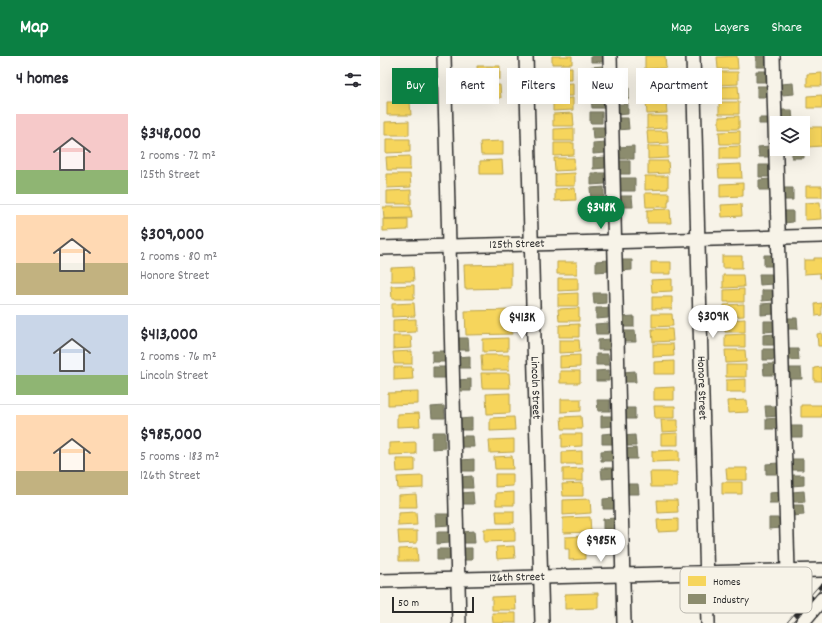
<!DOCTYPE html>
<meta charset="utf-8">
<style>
body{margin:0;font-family:Dekko,sans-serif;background:#f7f7f7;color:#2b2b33;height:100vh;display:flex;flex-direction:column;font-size:15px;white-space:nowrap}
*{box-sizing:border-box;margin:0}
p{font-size:13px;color:#7c7c81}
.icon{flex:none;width:22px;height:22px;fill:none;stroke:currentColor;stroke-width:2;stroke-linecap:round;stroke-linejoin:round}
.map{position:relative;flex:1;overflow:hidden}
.details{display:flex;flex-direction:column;background:#fff;width:380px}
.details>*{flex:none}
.top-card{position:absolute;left:12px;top:12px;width:370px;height:36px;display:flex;gap:8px}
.fabs{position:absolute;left:390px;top:60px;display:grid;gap:8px}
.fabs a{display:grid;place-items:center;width:40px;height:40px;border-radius:0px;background:#fff;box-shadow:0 4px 16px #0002;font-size:20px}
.scale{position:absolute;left:12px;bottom:10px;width:82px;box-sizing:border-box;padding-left:4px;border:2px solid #2b2b2b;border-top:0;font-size:11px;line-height:14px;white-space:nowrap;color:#2b2b2b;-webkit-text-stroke:3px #f7f3e8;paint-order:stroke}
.price{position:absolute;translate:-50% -34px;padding:0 9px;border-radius:14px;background:#fff;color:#222;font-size:13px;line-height:26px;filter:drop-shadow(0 1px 2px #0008)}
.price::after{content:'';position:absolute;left:50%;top:24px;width:12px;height:9px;margin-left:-6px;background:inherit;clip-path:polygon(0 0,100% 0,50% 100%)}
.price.active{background:#0b8043;color:#fff}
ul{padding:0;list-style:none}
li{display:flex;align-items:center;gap:12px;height:100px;padding:0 16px}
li+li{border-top:1px solid #e1e1e2}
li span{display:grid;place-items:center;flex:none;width:112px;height:80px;border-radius:0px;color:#555}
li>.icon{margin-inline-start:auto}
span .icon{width:48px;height:48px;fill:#fffc;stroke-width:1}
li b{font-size:17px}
h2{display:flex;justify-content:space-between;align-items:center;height:48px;padding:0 16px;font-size:17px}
.pill{padding:0 14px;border-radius:0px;background:#fff;box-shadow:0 4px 16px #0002;font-size:14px;line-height:36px}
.pill.active{background:#0b8043;color:#fff}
header{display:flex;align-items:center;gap:24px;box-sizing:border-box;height:56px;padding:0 20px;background:#0b8043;color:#fff}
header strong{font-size:19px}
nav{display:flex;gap:22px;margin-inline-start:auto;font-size:14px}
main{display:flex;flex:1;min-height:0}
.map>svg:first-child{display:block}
.homes{fill:#f6d55c;stroke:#b9a24d}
.industry{fill:#8c8c6e;stroke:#6f6f5a}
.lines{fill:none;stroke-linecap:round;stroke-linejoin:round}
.minor-casing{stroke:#2b2b2b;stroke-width:16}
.minor{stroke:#f7f3e8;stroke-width:13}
.rail-casing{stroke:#2b2b2b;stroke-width:4.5}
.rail{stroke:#f7f3e8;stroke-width:3;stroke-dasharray:9;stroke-linecap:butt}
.labels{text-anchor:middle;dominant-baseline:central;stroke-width:4;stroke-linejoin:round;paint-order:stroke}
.street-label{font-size:12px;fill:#2b2b2b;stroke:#f7f3e8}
.key{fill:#f7f3e8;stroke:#bab7af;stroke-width:1}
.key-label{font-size:11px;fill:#2b2b2b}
</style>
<header>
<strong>Map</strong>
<nav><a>Map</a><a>Layers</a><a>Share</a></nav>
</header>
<main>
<section class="details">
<h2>4 homes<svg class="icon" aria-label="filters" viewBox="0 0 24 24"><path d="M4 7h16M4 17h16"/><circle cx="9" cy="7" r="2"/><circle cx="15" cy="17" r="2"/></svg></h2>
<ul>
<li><span style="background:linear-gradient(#f6c9c9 70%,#8fb573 0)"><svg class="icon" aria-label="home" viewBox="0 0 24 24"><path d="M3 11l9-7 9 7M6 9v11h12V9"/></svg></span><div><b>$348,000</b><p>2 rooms · 72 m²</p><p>125th Street</p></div></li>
<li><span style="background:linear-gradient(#ffd9b3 60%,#c2b280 0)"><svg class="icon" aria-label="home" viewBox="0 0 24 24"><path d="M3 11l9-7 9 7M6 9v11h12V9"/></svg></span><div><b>$309,000</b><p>2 rooms · 80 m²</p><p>Honore Street</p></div></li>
<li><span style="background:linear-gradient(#c9d6e8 75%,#8fb573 0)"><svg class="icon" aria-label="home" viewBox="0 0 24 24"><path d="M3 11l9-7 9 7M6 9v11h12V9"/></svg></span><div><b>$413,000</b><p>2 rooms · 76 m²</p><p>Lincoln Street</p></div></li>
<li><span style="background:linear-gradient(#ffd9b3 70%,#c2b280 0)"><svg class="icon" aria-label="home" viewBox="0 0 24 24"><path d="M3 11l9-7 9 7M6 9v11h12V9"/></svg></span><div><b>$985,000</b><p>5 rooms · 183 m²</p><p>126th Street</p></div></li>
</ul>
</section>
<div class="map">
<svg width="442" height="567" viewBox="0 0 442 567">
<rect width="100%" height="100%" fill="#f7f3e8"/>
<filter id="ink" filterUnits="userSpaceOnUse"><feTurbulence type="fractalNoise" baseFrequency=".025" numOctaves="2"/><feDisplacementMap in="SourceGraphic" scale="8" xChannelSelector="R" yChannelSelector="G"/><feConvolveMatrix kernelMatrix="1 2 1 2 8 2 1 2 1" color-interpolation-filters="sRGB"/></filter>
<g filter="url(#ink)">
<!-- homes -->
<path class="homes" d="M172 0H192V8H172Z
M265 0H285L286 12 265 13Z
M357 0 358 13H338L337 1Z
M97 10H120V23H98Z
M192 11V24H172V12Z
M266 15H286V27L266 28Z
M338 16H358V28L338 29Z
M442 17V30H427V18Z
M193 27V40H173V28Z
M120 29 121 42 98 43V30Z
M266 30H286V42L266 43Z
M358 30 359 43H339L338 31Z
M442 39V52H427V40Z
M193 42V54L173 55V43Z
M286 45 287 57 267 58 266 46Z
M7 46H30L31 59H7Z
M339 46H359V58H339Z
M193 57 194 70H173V58Z
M267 60H287V72L267 73Z
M359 60V73H339V61Z
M29 65V79H5V66Z
M427 71H442V90L427 91Z
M194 72V85H174V73Z
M267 75H287L288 87 268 88Z
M360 75V88H340L339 76Z
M6 83H30V96L6 97Z
M123 85V99H101L100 86Z
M174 87H194V99L174 100Z
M268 90H288V102L268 103Z
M360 90V103H340V91Z
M30 100V114H7L6 101Z
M174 102H194L195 114 175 115Z
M122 104 123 118H100V105Z
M268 105H288L289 117 268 118Z
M361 108 362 122H339L338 109Z
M195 117V130H175V118Z
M7 118H30L31 131 7 132Z
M265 120H288V133L265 134Z
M363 127V140L340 141V128Z
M426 130H442V141H426Z
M195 132 196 144 175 145V133Z
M31 134V148H7V135Z
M265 137H289V145H288V151H266Z
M440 146 441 163 425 164V147Z
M361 148 362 160 342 161 341 149Z
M3 151H31L32 162 4 163Z
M290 153 291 167H267V154Z
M3 163H28V174L3 175Z
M342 200H362V212H342Z
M434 202H442V222H440V217L424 218V204H434Z
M177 206H197V218H177Z
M271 206H291V218H271Z
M131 208V232L85 233 84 209Z
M33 211 34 225H11V212Z
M343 219H363L364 231 343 232Z
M178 222H198V234L178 235Z
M292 223V235L272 236 271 224Z
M34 229V243H12L11 230Z
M364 233V246H344V234Z
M198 237V250H178V238Z
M272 241H292V253H272Z
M34 247 35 260 12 261V248Z
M442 247V259L436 260 435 248Z
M364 248V260L344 261V249Z
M199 252V265H179L178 253Z
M132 254V278L86 279 85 255Z
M272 258H292L293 270 272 271Z
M36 263V276L13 277V264Z
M365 263V276H345V264Z
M199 268V281H179V269Z
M272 273H292L293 285 273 286Z
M442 277V290H438L437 278Z
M365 278V291H345V279Z
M13 280H31L32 292 13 293Z
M128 282V295L103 296V283Z
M179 284H199L200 296 179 297Z
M273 288H293L294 300 273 301Z
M345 294H365L366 306 346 307Z
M32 295V308H14L13 296Z
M101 299H129V314H102Z
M200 299V311L180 312V300Z
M294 305V318H274V306Z
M346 309H366V321H346Z
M14 311H32L33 323 14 324Z
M442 311V325H434V312Z
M180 315H200V327H180Z
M101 317H129L130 332H102Z
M366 323V336H346V324Z
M294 331V344H274V332Z
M38 336V348L8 349V337Z
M130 337V357L107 358 106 338Z
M181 343H201V355L181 356Z
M367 344 368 356 348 357 347 345Z
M421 349H442V361H421Z
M274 350H295V362H275Z
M39 357 40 370 17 371V358Z
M201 360 202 373H182L181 361Z
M134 361 135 374 110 375V362Z
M281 364H298V375L282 376Z
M298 377V389H281V378Z
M182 378H202V390L182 391Z
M134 383V396L110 397 109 384Z
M36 386V398L9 399V387Z
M299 394V405L272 406V395Z
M202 395V408H182V396Z
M132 400 133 413H115L114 401Z
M16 403H35V415L17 416Z
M203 412V425H183V413Z
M346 412H367V424H347Z
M270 416H297V431H271Z
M115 418H133V430L115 431Z
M43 420V432L18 433 17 421Z
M342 426H362V438H342Z
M203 427V440H183L182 428Z
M134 436V449H116V437Z
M36 438 37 451H18V439Z
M210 443 211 457 183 459V444Z
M277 444H297L298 456 278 457Z
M116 455H134V467H117Z
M36 456 37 469 18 470V457Z
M210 461 211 476 183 477V462Z
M298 463V475L278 476 277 464Z
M135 472V485L104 486V473Z
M18 475H37V487L19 488Z
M205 480V503L189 504V493H185V481Z
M134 490 135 502 117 503 116 491Z
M37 492 38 505H19V493Z
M218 537V552L185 553V538Z
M135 540 136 554H112V541Z
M112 557H136V567H113Z"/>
<!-- industry -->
<path class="industry" d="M211 0H223V6H211Z
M376 0H388V11H376Z
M223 10 224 21H212L211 11Z
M376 15H388V26H376Z
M211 26H223V37H211Z
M413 27 414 38 402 39 401 28Z
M377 30H388L389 41H377Z
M249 32V43L237 44V33Z
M211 41H223L224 52H212Z
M236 48H248V58L236 59Z
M400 54H412L413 65H401Z
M210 56H222V67H210Z
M236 62H248L249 73 237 74Z
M379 62H390V68H379Z
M212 71H224L225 82 213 83Z
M225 86V97L213 98V87Z
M254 90V103H237V91Z
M390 90V101H379L378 91Z
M423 90H424V102H412V93H423Z
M225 101V112L213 113V102Z
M238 105H250V118H238Z
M379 109H391V121H379Z
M211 117H225V128L211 129Z
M240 122H255V135H240Z
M390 123V134H379V124Z
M224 131V143L211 144 210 132Z
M402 132H413V144H403Z
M240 140H252L253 151H241Z
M404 155H413V166L404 167Z
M384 199H394V210H384Z
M229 204V215L216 216V205Z
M239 204H252V214L240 215Z
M379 218H392V228L380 229Z
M382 234H394V244L382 245Z
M213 237H226V247L214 248Z
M394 247V258L381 259V248Z
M216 252H228V262L216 263Z
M254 260V271H241V261Z
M405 262H417L418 273H405Z
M384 265H396V275L384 276Z
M228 267V278H216L215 268Z
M243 275H255L256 286H243Z
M395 278 396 289H383V279Z
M75 282H88L89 294H76Z
M230 283V294H218V284Z
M383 293H395L396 304H383Z
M406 293H418L419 304H406Z
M52 295H65V306H52Z
M216 298H228L229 309H216Z
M90 300V312H77V301Z
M383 308H396V319H384Z
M53 311H66V322H53Z
M409 312H421L422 323H409Z
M229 314V325H216V315Z
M255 315 256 326H243V316Z
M91 323V335H78V324Z
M217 344H230V355H218Z
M64 350 65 362H52L51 351Z
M385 350H398V360L386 361Z
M243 352H255V363H243Z
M221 360H233L234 370 221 371Z
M92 362V374H79V363Z
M398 362 399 373H386V363Z
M409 370H422V381H410Z
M52 376H65V392L52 393Z
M234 377 235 388H222V378Z
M255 379 256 390H243V380Z
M80 380H93L94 391H81Z
M256 392 257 403H244V393Z
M233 394V405H221V395Z
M94 403V415H81V404Z
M410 403H423V414H411Z
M398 407 399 418H386V408Z
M221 412H234V422L222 423Z
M412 419H424V429L412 430Z
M92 420 93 432H80V421Z
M246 428H258L259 438H246Z
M424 435 425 446H412V436Z
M93 436 94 448H81V437Z
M402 436V447H389V437Z
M235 442V453H223V443Z
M411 449H423L424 459 411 460Z
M55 458H68L69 469 56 470Z
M235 462 236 473H223V463Z
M389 462H401L402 472 389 473Z
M94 475 95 487H82V476Z
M57 476H70V487L57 488Z
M81 492H92V504H82Z
M57 493H70V504H57Z"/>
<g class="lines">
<defs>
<g id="minor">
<path d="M64 0 79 567"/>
<path id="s1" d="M146 0 162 567"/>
<path d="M230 0 244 567"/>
<path id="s2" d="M313 0 328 567"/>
<path d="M393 0 408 515"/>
<path id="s3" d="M0 192 442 180"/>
<path id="s4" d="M0 525 442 514"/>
<path d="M422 567 442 543"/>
</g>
</defs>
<!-- minor casing -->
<use href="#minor" class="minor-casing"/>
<!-- minor -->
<use href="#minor" class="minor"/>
<defs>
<path id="rail" d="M409 567 442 529"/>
</defs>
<!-- rail casing -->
<use href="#rail" class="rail-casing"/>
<!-- rail -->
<use href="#rail" class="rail"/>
</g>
</g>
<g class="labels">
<!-- street labels -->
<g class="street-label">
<text stroke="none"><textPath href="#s3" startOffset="137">125th Street</textPath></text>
<text stroke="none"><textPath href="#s1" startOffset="332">Lincoln Street</textPath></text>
<text stroke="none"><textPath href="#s2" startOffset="332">Honore Street</textPath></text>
<text stroke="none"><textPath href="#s4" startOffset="137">126th Street</textPath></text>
</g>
</g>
<!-- legend -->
<rect x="300" y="511" width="132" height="46" rx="6" class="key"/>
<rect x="308" y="520" width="18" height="10" fill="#f6d55c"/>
<rect x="308" y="538" width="18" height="10" fill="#8c8c6e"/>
<g class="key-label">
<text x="333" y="529">Homes</text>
<text x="333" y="547">Industry</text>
</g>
</svg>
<div class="fabs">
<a><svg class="icon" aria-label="layers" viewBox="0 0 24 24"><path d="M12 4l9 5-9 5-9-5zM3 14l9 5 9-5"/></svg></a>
</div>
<div class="scale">50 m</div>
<b class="price active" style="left:221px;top:174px">$348K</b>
<b class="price" style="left:333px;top:283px">$309K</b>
<b class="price" style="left:142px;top:284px">$413K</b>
<b class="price" style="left:221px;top:507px">$985K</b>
<div class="top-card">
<a class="pill active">Buy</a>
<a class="pill">Rent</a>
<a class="pill">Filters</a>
<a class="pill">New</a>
<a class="pill">Apartment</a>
</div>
</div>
</main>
